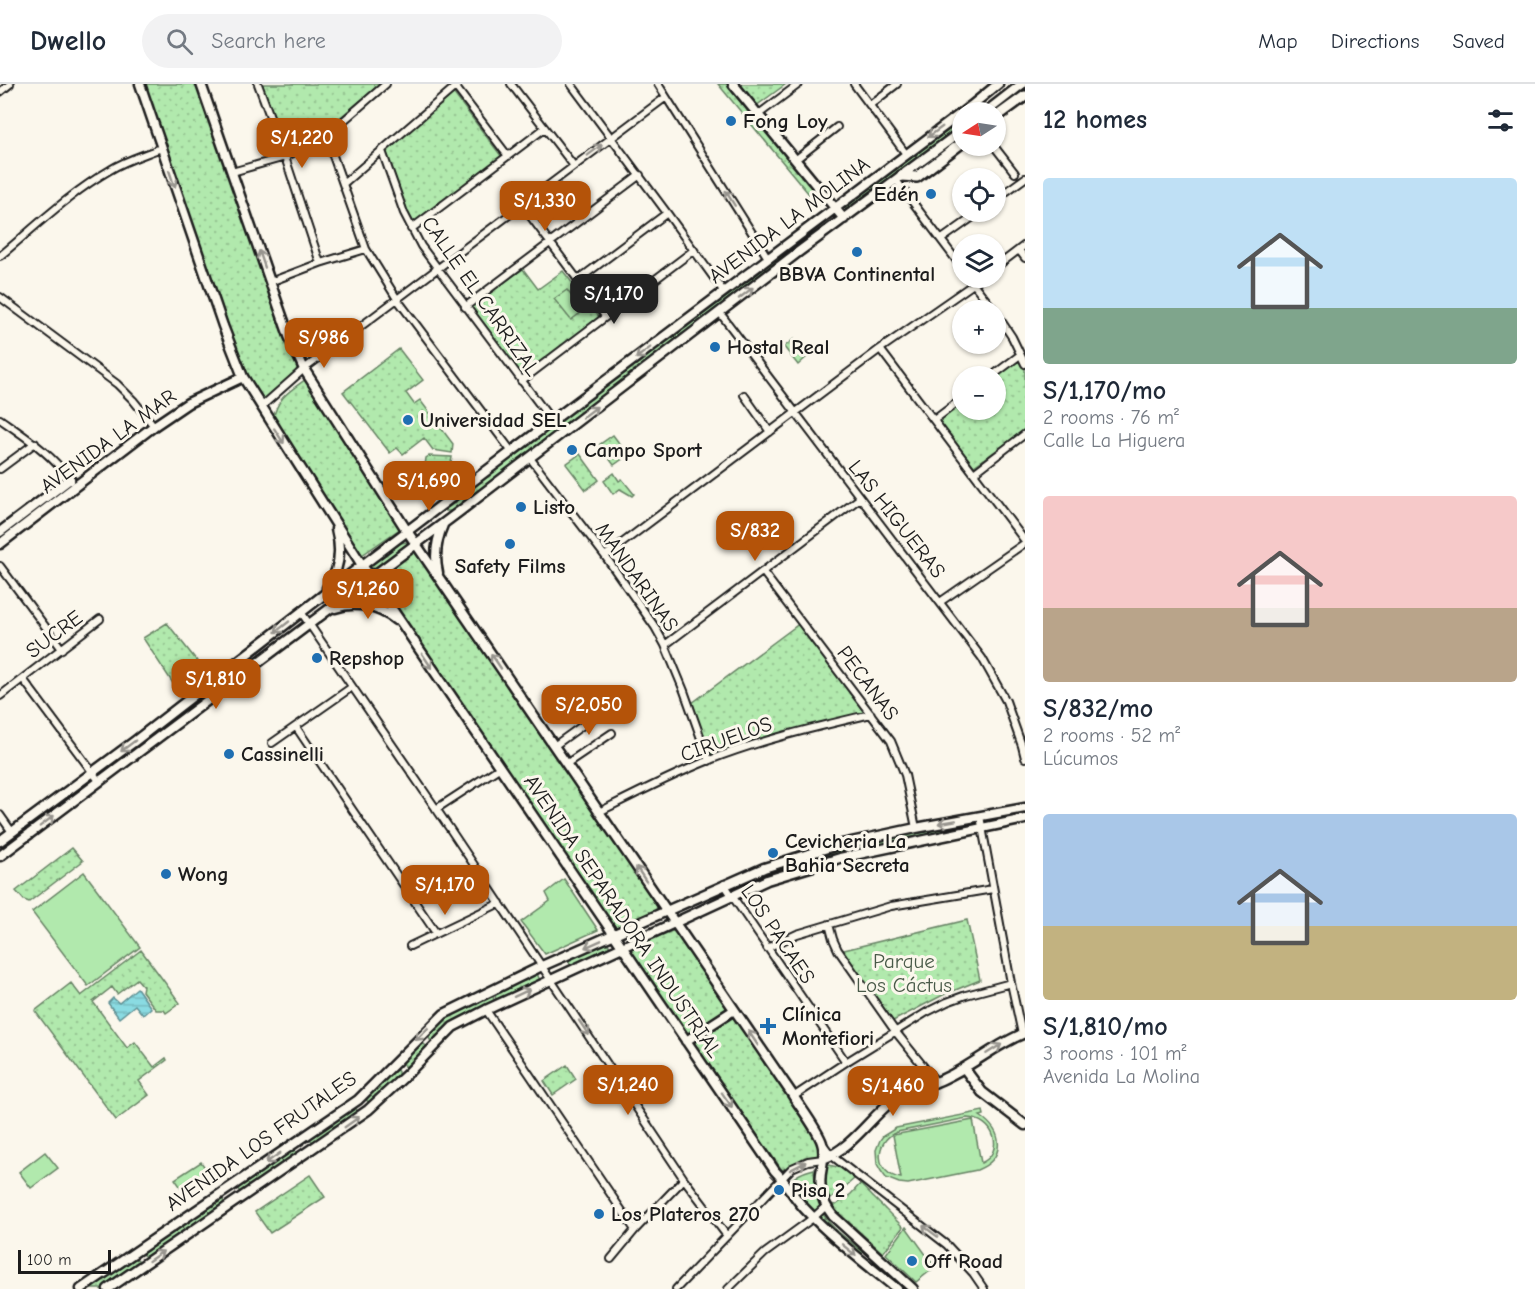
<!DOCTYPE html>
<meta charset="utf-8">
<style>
body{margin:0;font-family:"Comic Neue",sans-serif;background:#f2f2f3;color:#1f2937;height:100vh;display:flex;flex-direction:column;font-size:22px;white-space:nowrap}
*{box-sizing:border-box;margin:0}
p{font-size:20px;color:#747a83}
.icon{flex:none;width:33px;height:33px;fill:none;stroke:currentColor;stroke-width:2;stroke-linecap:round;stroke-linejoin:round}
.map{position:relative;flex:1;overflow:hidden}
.side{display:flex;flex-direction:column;background:#fff;width:510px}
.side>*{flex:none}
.needle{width:39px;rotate:258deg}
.controls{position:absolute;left:952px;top:18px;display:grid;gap:12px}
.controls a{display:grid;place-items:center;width:54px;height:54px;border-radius:50%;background:#fff;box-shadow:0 2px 4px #0004;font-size:30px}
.scale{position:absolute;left:18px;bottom:15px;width:93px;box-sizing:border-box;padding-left:6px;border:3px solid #1c1c1c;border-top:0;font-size:16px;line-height:21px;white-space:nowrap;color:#1c1c1c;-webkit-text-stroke:4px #fbf7ec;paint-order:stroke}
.price{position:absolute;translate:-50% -51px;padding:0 14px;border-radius:12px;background:#b45309;color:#fff;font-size:20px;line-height:39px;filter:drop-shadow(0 2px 3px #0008)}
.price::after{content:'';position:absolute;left:50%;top:36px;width:18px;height:14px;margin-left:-9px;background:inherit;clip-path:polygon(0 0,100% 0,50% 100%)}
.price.selected{background:#222;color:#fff}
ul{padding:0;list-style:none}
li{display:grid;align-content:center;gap:12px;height:318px;padding:0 18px}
li span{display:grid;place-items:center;height:186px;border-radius:6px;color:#555}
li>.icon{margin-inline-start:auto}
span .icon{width:108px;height:108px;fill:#fffc;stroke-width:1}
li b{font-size:26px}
h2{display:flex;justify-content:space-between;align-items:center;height:72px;padding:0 18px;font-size:26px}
header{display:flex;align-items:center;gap:36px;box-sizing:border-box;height:84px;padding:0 30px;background:#fff;border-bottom:2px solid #e0e1e3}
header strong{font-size:28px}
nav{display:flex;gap:33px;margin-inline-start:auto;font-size:21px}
.search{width:420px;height:54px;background:#f2f2f3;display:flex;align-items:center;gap:15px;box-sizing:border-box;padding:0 21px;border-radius:33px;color:#747a83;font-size:22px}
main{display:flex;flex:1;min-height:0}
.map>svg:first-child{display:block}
.green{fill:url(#green-dots);stroke:#668264;stroke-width:1.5}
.pitch{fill:#b1e9ad;stroke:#668264;stroke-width:1.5;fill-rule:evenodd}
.water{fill:url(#water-rules);stroke:#5e8f93;stroke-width:1.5}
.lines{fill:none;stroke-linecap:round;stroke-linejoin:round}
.street-casing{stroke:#1c1c1c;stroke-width:10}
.secondary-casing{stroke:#1c1c1c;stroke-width:13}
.primary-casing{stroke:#1c1c1c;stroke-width:14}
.street{stroke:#fbf7ec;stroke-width:6}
.secondary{stroke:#fbf7ec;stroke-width:8}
.primary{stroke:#fbf7ec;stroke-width:9}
.oneway{stroke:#97948e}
.poi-dot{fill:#1f6fb2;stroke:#fbf7ec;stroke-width:2}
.labels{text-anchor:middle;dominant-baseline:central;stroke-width:6;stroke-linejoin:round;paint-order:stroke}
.poi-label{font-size:21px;font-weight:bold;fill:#1c1c1c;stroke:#fbf7ec;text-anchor:start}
.street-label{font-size:21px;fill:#1c1c1c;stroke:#fbf7ec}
.park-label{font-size:21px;fill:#495a48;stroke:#fbf7ec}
</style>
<header>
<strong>Dwello</strong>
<div class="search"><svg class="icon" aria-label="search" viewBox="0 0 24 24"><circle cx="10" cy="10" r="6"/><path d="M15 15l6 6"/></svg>Search here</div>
<nav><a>Map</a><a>Directions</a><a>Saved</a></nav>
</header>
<main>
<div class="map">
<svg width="1025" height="1205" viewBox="0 0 1025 1205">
<defs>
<pattern id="green-dots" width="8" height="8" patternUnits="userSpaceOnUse" patternTransform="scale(1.5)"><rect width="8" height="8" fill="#b1e9ad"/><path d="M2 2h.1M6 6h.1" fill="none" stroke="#98c794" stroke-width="1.8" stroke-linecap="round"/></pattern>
<pattern id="water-rules" width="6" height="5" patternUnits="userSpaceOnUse" patternTransform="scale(1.5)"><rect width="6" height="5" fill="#8adbe2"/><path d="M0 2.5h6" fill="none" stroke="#76bbc1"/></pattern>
</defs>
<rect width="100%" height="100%" fill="#fbf7ec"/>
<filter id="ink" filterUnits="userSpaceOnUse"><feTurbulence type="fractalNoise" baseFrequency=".0167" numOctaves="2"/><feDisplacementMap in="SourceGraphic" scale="12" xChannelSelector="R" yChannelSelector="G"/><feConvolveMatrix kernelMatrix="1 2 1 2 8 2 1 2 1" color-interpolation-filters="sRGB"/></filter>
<g filter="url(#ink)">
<!-- green -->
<path class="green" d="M145 0H197L283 251 297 284 295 291 268 315H261L239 272Z
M261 0H380L324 47 286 68Z
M718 0H728L824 117 818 121Z
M738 0H786L756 22Z
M454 10 502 73 412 140 383 70 451 11Z
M963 36V41L847 127 844 123Z
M790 162 792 163 794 165 793 167 452 427H446V425L456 418V416Z
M523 185 538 205 563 187 599 233 598 236 523 292 520 291 470 224 471 222Z
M794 255 808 272 798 281 784 263Z
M399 265 423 296 406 309 414 320 420 316 453 360 452 369 433 366 424 354 403 370 397 364 390 369 343 308Z
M1017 277H1020L1025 285V346L974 382 939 337 963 318V326H996V293Z
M306 295 401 444 362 471 273 336C277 314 288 308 306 295Z
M613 351 628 371 614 381 599 361Z
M580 370 599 396 586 406 566 380Z
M429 372 452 373 450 385 433 397 423 384 425 382 426 374Z
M614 389 619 397 622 395 634 410 632 412 620 405 613 410 604 397Z
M406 458 409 459 372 487V481L374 478 401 459Z
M416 464 657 821 656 828 616 845 613 843 376 495Z
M167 539 204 586 178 607 143 554Z
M800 539 868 629 711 674 692 619Z
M974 737 977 739 976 742 766 792 732 806 730 804 765 787 840 764Z
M72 764 83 777 29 818 24 816 16 807Z
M967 836 980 896 943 911 893 937 840 867Z
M672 847 676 848C725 919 775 990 821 1064L819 1072 805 1073 782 1086 628 865Z
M606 857 611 864 571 882 568 875Z
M141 866 180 919 166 929 164 926H156L142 907 143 902 137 895 117 910 112 903 93 918 127 964 135 958 154 983 166 974 167 976 139 997 149 1011 116 1036 35 927 71 899 81 912Z
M537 889 540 897 496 918 495 909Z
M493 910 494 919 450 940 435 956H430L428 951 449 931Z
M420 960H424L426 962V966L408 983 404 982 403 977Z
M567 981 576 995 553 1011 544 997Z
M397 986 398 988V993L372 1018H368L366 1015 367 1013 392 988Z
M355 1024 360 1030 314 1060 310 1055Z
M292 1066H295L297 1071 241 1110 237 1104Z
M829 1081 841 1084 854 1092V1095L831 1115 824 1112 822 1100 826 1083Z
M814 1085C815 1099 816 1115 822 1128 830 1144 849 1156 863 1168L860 1172 821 1138 787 1100C795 1091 803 1088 814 1085Z
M310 1091 325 1113 270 1149 255 1128Z
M860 1100 903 1143 883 1169 829 1120 836 1121 851 1110Z
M221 1114 223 1115 224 1120 148 1173 143 1171V1166Z
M134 1174 138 1176 137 1181 102 1205H91V1202Z"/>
<!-- pitch -->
<path class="pitch" d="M567 206 583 227 571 236 554 215Z
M84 788 140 863 88 902 32 828Z
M564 795 598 846 545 870 521 838 550 817 546 809Z
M983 1027 984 1031 980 1032C1004 1048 1006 1074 977 1086L908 1100 899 1099 886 1094 881 1087 877 1080 876 1066 880 1056 883 1052 896 1044ZM967 1034C995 1035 1005 1068 981 1079L973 1036 893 1051 901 1094C875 1091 873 1057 897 1048Z
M45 1068 58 1084 31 1104 19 1088Z
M201 1078 213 1095 187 1112 175 1095Z
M906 1143 935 1183 916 1198 886 1170Z"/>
<!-- water -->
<path class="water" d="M137 904 151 924 143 931 135 921 119 934 108 919 113 914 119 919Z"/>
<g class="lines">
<defs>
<path id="street" d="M258 0 285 73 320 179
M511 0 574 82
M571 0 667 129 724 208
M658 0 768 174
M854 0 906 70
M454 1 508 72
M0 8 10 0
M870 21 897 0
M759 30 799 0
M326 52 366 165 397 215 512 368
M994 62 1015 89
M382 67 404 129 421 162 552 337
M795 76 837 43
M232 88 285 73 326 52 386 0
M896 96 963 185
M343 100 455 3
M996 115 1025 94
M522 121 605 232
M411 145 545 44
M942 155 980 128
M1019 166 1025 174
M0 172C35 143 70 109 110 86 126 76 144 71 161 64
M996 183 1025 161
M969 194 994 226
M578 196 667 129
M270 198 320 179 366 165
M0 213 117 300 133 316 154 342
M465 223 640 91
M720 229 982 574 1006 617 1022 662 1025 674
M996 229 1012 253 1025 280
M880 265 1025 457
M992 292 1020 271
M521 297 694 166
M744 311 770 348
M261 323 304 285 666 13
M0 335C27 354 52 370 71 397
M934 336 963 314
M530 374 605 472 655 543 665 561 684 607 709 677
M0 385 35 359
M974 389 1025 350
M605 472 880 265 982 194
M0 482 62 565
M763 488 891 657 905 691 916 744
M940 518 1025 459
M301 528 450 745 684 1095 727 1152
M665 561 860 414
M23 595 99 697
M0 612 100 535
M296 643 436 849
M272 659 352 603
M554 662 601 628
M566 680 612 649
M436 725 499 684
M599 728C635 710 670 692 707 677 760 656 816 643 871 630
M0 731 12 748
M980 732 1011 899 1022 950
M724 800 846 978
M829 840 833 855 838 866 895 947 936 998
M410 862 500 819
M767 864 797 850 891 822 993 805
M486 926 635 1146
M793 1013 846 978 927 928 947 918 966 911 1011 899
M823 1060 832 1072 947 1161 973 1189 984 1205
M611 1175 635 1146 684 1095
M676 1205 792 1084 808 1077 823 1075
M728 1205 765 1169 813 1134 825 1123"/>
<path id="secondary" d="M140 0 223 242 243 293 362 481 775 1087C786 1098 793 1112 804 1124 832 1154 865 1179 897 1205
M201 0 289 252 304 285 407 447 792 1010C800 1023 818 1046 822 1059 825 1067 823 1075 822 1083 818 1102 821 1117 833 1132L913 1205
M733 0 844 135
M986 28 1022 0
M0 448 70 395
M0 460 154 342 188 319 243 293
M438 489C434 472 436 457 443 441
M327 504C340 486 342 467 336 445
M335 524C356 517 378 522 396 536
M0 757 135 657 335 502 552 337 971 22 998 0
M0 772 460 427 797 169 963 46
M686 957 734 926
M964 984 982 1008 1025 1041
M823 1075C852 1064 869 1035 893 1016 906 1006 922 1004 936 998 942 996 947 993 953 990 978 977 999 959 1025 949
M81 1205 358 1016 444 930 542 882 764 784 837 761 916 744 1025 724
M108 1205 368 1026 406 991 453 943 486 926 767 796 840 774 1025 735"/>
<path id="primary" d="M996 33 1025 12
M901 92 917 93 963 58"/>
</defs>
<!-- street casing -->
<use href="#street" class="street-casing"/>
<!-- secondary casing -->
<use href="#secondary" class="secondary-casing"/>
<!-- primary casing -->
<use href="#primary" class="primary-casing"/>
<!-- street -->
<use href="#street" class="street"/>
<!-- secondary -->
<use href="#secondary" class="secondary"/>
<!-- primary -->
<use href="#primary" class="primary"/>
</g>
<!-- one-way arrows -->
<defs><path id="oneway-shaft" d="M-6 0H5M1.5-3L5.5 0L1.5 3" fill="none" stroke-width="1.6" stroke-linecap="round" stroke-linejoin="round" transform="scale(1.5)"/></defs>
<g class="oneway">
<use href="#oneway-shaft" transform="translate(935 48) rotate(144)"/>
<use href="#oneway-shaft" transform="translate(595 66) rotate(-37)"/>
<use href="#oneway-shaft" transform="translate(172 95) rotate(71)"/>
<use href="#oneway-shaft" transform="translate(730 114) rotate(-122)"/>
<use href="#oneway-shaft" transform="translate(262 175) rotate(-109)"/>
<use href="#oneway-shaft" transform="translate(746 209) rotate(-38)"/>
<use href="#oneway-shaft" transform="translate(643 269) rotate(143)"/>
<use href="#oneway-shaft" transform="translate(590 328) rotate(-37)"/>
<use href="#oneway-shaft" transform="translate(279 352) rotate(57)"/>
<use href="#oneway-shaft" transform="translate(282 543) rotate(142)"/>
<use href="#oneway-shaft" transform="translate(427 577) rotate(56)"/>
<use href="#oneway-shaft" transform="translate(496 577) rotate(-124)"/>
<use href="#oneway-shaft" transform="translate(128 662) rotate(143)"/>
<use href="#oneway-shaft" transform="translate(47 737) rotate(-37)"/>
<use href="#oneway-shaft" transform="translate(947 738) rotate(170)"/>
<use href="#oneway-shaft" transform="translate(641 790) rotate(-124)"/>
<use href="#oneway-shaft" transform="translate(593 860) rotate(156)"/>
<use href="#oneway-shaft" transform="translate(522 909) rotate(-25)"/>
<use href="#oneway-shaft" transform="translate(584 944) rotate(56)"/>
<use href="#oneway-shaft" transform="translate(422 950) rotate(135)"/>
<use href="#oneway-shaft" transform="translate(753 954) rotate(-124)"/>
<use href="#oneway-shaft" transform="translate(994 965) rotate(-32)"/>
<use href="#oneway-shaft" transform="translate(727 1016) rotate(55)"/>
<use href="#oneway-shaft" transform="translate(352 1038) rotate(-35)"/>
<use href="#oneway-shaft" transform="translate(273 1074) rotate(145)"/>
<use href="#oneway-shaft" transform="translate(798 1082) rotate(-27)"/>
<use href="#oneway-shaft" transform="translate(930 1147) rotate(-143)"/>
<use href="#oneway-shaft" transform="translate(849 1166) rotate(39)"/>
<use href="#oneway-shaft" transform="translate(156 1172) rotate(-34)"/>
</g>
</g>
<!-- markers -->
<g class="poi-dot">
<circle cx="731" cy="37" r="6"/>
<circle cx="931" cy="110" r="6"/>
<circle cx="857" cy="168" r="6"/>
<circle cx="715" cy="263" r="6"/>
<circle cx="408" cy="336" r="6"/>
<circle cx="572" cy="366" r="6"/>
<circle cx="521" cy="423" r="6"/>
<circle cx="510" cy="460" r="6"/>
<circle cx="317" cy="574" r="6"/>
<circle cx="229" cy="670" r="6"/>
<circle cx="773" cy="769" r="6"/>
<circle cx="166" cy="790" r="6"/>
<path d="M765 933h6v6h6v6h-6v6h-6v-6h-6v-6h6z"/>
<circle cx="779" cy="1106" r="6"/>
<circle cx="599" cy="1130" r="6"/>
<circle cx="912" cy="1177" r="6"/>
</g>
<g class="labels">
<!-- poi labels -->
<g class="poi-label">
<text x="743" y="37">Fong Loy</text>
<text x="919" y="110" text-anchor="end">Edén</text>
<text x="857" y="190" text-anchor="middle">BBVA Continental</text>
<text x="727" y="263">Hostal Real</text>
<text x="420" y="336">Universidad SEL</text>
<text x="584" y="366">Campo Sport</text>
<text x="533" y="423">Listo</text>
<text x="510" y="482" text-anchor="middle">Safety Films</text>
<text x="329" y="574">Repshop</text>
<text x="241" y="670">Cassinelli</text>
<text x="785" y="757">Cevicheria La<tspan x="785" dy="24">Bahia Secreta</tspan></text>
<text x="178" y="790">Wong</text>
<text x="782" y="930">Clínica<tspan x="782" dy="24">Montefiori</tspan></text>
<text x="791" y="1106">Pisa 2</text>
<text x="611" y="1130">Los Plateros 270</text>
<text x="924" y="1177">Off Road</text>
</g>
<!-- street labels -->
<g class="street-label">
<text transform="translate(789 136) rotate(-37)">AVENIDA LA MOLINA</text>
<text transform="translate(481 212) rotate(55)">CALLE EL CARRIZAL</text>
<text transform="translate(108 357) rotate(-36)">AVENIDA LA MAR</text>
<text transform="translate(897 435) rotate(52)">LAS HIGUERAS</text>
<text transform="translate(637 493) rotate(55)">MANDARINAS</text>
<text transform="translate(54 550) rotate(-37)">SUCRE</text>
<text transform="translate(868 599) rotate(53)">PECANAS</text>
<text transform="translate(726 655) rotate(-20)">CIRUELOS</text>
<text transform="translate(623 832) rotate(56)">AVENIDA SEPARADORA INDUSTRIAL</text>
<text transform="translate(778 850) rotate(56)">LOS PACAES</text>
<text transform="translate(261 1057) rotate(-35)">AVENIDA LOS FRUTALES</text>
</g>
<!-- park labels -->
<g class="park-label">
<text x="904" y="877">Parque<tspan x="904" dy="24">Los Cáctus</tspan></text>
</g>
</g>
</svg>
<div class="controls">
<a><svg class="needle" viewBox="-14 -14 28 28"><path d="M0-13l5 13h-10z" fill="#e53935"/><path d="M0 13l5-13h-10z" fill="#747a83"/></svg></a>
<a><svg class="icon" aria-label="locate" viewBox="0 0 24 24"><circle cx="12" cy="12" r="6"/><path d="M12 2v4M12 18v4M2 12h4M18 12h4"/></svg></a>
<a><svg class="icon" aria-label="layers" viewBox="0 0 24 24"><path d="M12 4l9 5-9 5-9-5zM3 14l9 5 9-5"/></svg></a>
<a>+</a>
<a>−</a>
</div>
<div class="scale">100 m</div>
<b class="price" style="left:302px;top:85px">S/1,220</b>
<b class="price" style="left:545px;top:148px">S/1,330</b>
<b class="price selected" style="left:614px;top:241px">S/1,170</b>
<b class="price" style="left:324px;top:285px">S/986</b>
<b class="price" style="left:429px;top:428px">S/1,690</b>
<b class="price" style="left:755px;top:478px">S/832</b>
<b class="price" style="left:368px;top:536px">S/1,260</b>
<b class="price" style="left:216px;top:626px">S/1,810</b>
<b class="price" style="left:589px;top:652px">S/2,050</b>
<b class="price" style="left:445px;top:832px">S/1,170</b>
<b class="price" style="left:628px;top:1032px">S/1,240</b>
<b class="price" style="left:893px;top:1033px">S/1,460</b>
</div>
<section class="side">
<h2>12 homes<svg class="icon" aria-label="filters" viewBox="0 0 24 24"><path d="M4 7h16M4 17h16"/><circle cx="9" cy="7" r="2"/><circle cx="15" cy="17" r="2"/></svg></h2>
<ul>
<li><span style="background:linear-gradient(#bfe0f5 70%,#7fa58c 0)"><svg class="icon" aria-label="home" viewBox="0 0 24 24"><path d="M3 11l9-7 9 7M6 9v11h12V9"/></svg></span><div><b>S/1,170/mo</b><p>2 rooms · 76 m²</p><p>Calle La Higuera</p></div></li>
<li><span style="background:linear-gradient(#f6c9c9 60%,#b9a48a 0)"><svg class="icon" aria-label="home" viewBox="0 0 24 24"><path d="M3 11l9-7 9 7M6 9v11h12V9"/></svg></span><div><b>S/832/mo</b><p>2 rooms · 52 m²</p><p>Lúcumos</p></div></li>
<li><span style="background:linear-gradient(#a9c7e8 60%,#c2b280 0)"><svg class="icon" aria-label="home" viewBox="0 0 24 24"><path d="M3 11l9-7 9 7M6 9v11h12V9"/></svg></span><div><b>S/1,810/mo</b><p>3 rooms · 101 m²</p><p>Avenida La Molina</p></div></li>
</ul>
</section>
</main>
